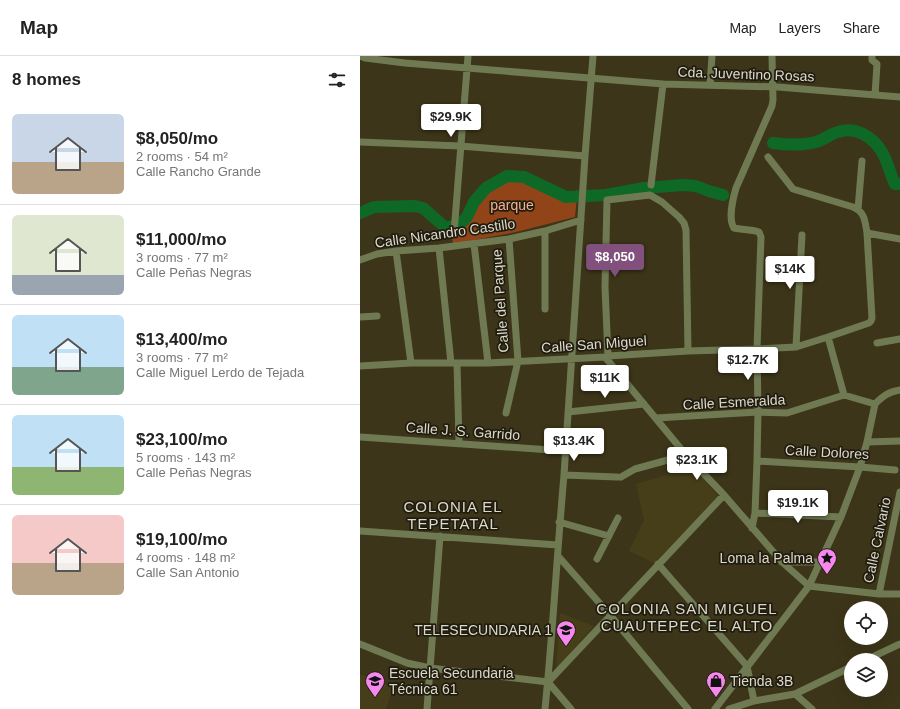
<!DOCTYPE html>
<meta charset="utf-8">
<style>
body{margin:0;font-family:Arial,sans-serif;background:#f6f6f6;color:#222;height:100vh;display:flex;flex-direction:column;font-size:15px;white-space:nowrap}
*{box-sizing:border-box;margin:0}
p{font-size:13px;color:#767676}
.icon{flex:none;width:22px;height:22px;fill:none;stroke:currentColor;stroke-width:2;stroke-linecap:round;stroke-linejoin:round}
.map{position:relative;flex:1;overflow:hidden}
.panel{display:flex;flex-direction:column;background:#fff;width:360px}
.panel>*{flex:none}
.controls{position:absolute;left:484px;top:545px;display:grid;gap:8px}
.controls a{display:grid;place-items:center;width:44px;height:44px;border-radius:50%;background:#fff;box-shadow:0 4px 16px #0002;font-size:20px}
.price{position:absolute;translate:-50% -34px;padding:0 9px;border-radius:4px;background:#fff;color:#222;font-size:13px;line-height:26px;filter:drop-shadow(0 1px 2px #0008)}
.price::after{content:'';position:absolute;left:50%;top:24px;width:12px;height:9px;margin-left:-6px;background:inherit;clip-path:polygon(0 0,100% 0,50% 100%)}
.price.active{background:#81507d;color:#fff}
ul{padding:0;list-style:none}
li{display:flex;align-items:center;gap:12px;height:100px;padding:0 12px}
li+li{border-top:1px solid #e0e0e0}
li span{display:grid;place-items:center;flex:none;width:112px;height:80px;border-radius:6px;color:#555}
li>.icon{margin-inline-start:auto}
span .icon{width:48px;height:48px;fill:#fffc;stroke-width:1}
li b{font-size:17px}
h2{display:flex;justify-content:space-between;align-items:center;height:48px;padding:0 12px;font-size:17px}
header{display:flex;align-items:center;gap:24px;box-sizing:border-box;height:56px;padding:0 20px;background:#fff;border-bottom:1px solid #e0e0e0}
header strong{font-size:19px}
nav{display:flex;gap:22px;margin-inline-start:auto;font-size:14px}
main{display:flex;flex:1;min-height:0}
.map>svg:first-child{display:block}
.built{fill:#463e19}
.green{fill:#924419}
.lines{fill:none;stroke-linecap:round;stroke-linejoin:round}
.river{stroke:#0f6926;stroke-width:12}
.minor{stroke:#6f7a53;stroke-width:7}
.labels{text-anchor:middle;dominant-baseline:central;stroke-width:3.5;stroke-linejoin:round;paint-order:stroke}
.street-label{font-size:14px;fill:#ddd9c9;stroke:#201d10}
.park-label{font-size:14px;fill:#f7af8e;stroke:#201d10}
.poi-label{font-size:14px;fill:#ddd9c9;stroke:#201d10;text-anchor:end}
.neighbourhood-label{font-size:15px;letter-spacing:1px;fill:#ddd9c9;stroke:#201d10}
</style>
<header>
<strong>Map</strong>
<nav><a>Map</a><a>Layers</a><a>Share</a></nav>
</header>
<main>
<section class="panel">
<h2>8 homes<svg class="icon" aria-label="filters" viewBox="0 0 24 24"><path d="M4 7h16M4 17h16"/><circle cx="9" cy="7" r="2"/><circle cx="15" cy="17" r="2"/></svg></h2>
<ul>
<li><span style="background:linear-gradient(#c9d6e8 60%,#b9a48a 0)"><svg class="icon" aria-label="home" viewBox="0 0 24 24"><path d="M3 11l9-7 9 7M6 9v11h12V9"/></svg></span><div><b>$8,050/mo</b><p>2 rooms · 54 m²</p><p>Calle Rancho Grande</p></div></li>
<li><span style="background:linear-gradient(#dfe7d0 75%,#9aa5b1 0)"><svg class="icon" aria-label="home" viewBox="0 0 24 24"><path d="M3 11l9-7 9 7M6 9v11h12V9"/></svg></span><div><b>$11,000/mo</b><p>3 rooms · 77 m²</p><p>Calle Peñas Negras</p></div></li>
<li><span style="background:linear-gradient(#bfe0f5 65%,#7fa58c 0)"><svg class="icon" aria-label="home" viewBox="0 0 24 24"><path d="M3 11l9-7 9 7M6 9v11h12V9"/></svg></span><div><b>$13,400/mo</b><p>3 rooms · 77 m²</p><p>Calle Miguel Lerdo de Tejada</p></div></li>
<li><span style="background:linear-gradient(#bfe0f5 65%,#8fb573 0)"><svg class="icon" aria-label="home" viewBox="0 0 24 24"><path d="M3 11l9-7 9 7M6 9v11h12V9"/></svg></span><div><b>$23,100/mo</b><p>5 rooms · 143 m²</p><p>Calle Peñas Negras</p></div></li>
<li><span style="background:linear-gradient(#f6c9c9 60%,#b9a48a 0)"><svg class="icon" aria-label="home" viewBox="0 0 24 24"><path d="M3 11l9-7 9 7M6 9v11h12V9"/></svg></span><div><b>$19,100/mo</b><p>4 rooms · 148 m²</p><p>Calle San Antonio</p></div></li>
</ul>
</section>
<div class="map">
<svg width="540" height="653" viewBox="0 0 540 653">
<rect width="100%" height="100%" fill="#3c3519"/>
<!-- built -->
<path class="built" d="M333 411 359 441 294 507 269 495 284 464 276 428Z
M200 557 234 570 196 613Z
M0 618 33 631 26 653H0Z"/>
<!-- green -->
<path class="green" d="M147 120 164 121 206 141H217L215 161 156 176 93 188 91 176 109 172H100V168L107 161 114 146 126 132Z"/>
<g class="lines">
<!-- river -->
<path class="river" d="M413 87C427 89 441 90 456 86 464 84 470 78 478 76 496 70 513 81 522 96 528 106 530 118 535 128H540
M0 157 14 151 55 150 63 152 86 172 100 168 107 161 114 146 126 132 147 120 164 121 206 141 246 139 284 132 323 129 336 130 349 135 363 139"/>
<!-- minor -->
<path class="minor" d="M0 0 5 2 45 7 303 28 418 31 540 41
M512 0V4L517 8 515 39
M350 29 352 0
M0 86 100 90 225 100
M291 129 303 28
M498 153 502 105
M94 177 108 0
M507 177 540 183
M114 188 128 307
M79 192 91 307
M36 195 51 307
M0 204 17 198 36 195 79 192 149 183 185 175 221 164
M185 253V175
M0 261 17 260
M468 281 484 339
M517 287 540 283
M436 291 442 179
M248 300 245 231 247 144 290 139 302 146 319 161 324 167 326 174 328 295
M245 301 326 399 364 439 422 506 449 530
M97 307 99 387
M0 310 51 307H128L245 301 248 300 328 295 397 293 436 291 468 281 509 267 511 265 512 262 507 177C505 165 505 156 493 151L433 133 408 101
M208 356 284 348
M146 357 158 305 149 183
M296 362 398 356 427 357 484 339 515 348C523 340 528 336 540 334
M0 381 205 395
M507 386 540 385
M397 405 500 411 535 414
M204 419 257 421
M261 421 275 413 326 399
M395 457 481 461
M199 466 249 480
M392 472 395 457 397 405 398 356 397 293 401 181 399 176C390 173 382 174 374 172 368 163 373 142 376 132L412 50 413 44 412 0
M0 475 198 489
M198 500 250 559 328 653
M237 503 258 462
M422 506H459
M298 508 387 610 394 645
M449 530 519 538H540
M519 538 540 436
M0 588 47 607 70 612 188 626
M506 604 540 588
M188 626 364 439
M188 626 211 653
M435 638 452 653
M67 653 80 480
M185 653C193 575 197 497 204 419L225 100 233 0
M355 653 449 530 481 461 500 411 507 386 515 348
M369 653 394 645 435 638 491 611"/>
</g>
<!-- icons -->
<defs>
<symbol id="sight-pin" viewBox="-11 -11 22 30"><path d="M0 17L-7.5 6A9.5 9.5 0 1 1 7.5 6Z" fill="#f688ed" stroke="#201d10"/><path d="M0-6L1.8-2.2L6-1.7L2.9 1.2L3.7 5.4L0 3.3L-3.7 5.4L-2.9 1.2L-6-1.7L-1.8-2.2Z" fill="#111"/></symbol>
<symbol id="school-pin" viewBox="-11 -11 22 30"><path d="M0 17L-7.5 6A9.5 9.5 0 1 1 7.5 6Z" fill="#f688ed" stroke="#201d10"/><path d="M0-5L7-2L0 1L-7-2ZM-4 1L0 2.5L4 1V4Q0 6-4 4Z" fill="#111"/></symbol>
<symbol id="shop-pin" viewBox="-11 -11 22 30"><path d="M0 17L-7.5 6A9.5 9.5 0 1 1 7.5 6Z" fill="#f688ed" stroke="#201d10"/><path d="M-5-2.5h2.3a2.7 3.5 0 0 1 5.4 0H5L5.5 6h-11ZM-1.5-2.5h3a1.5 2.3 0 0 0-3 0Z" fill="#111"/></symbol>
</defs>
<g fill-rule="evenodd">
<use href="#sight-pin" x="456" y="491" width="22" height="30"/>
<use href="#school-pin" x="195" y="563" width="22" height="30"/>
<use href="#school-pin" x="4" y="614" width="22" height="30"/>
<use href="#shop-pin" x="345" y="614" width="22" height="30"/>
</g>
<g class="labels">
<!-- street labels -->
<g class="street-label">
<text transform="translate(386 18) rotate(2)">Cda. Juventino Rosas</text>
<text transform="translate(85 177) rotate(-8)">Calle Nicandro Castillo</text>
<text transform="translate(140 245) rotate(-94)">Calle del Parque</text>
<text transform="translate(234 288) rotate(-4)">Calle San Miguel</text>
<text transform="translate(374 346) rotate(-3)">Calle Esmeralda</text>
<text transform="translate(103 375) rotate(4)">Calle J. S. Garrido</text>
<text transform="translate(467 396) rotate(3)">Calle Dolores</text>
<text transform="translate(517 484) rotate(-78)">Calle Calvario</text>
</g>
<!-- park labels -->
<g class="park-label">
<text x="152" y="149">parque</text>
</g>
<!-- poi labels -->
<g class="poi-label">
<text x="453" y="502">Loma la Palma</text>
<text x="192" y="574">TELESECUNDARIA 1</text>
<text x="29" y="617" text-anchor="start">Escuela Secundaria<tspan x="29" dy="16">Técnica 61</tspan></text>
<text x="370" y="625" text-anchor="start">Tienda 3B</text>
</g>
<!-- neighbourhood labels -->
<g class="neighbourhood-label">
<text x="93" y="450">COLONIA EL<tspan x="93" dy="17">TEPETATAL</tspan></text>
<text x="327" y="552">COLONIA SAN MIGUEL<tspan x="327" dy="17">CUAUTEPEC EL ALTO</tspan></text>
</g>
</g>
</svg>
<div class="controls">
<a><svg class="icon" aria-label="locate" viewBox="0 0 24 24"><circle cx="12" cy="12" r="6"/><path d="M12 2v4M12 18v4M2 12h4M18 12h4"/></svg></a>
<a><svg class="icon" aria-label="layers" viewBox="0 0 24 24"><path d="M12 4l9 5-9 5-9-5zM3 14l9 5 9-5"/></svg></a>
</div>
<b class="price" style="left:91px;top:82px">$29.9K</b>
<b class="price active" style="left:255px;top:222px">$8,050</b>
<b class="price" style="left:430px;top:234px">$14K</b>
<b class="price" style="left:388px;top:325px">$12.7K</b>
<b class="price" style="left:245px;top:343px">$11K</b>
<b class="price" style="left:214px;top:406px">$13.4K</b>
<b class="price" style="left:337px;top:425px">$23.1K</b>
<b class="price" style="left:438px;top:468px">$19.1K</b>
</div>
</main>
